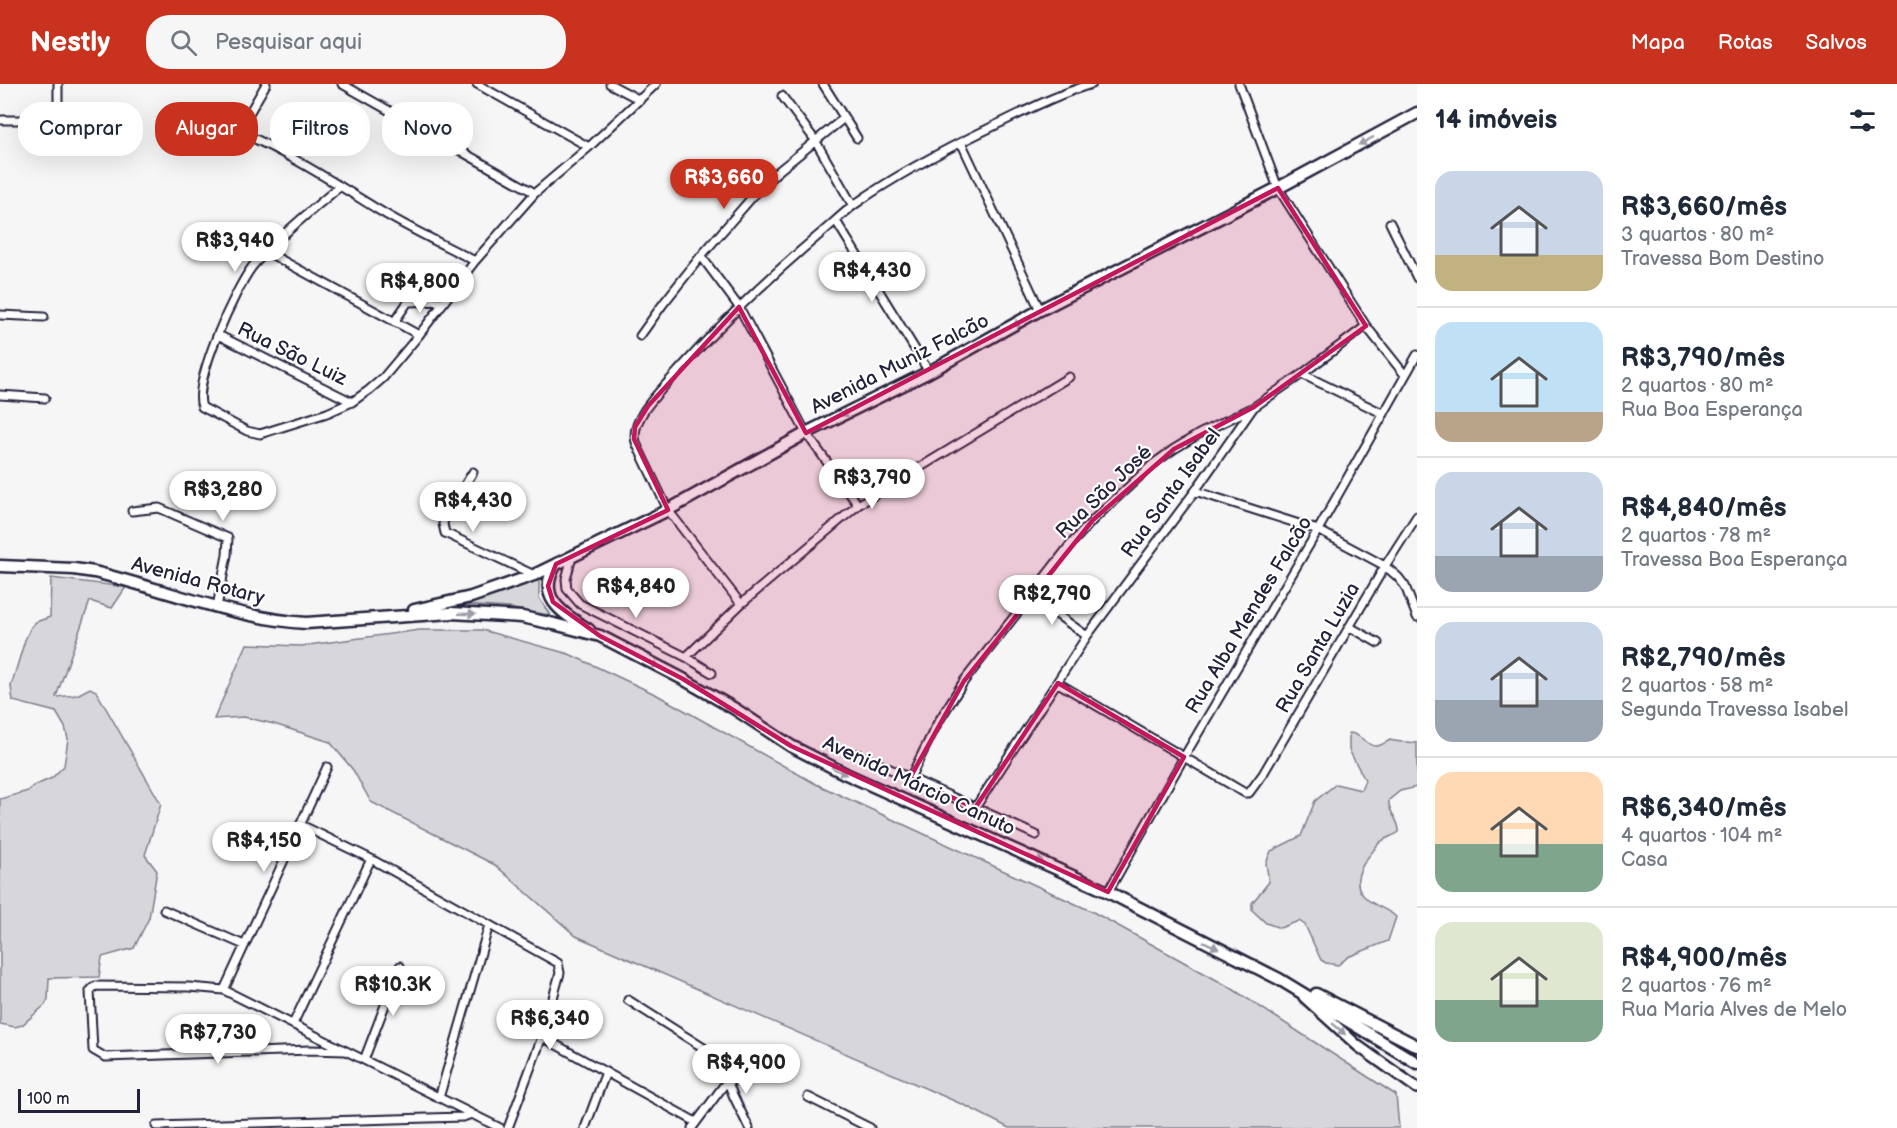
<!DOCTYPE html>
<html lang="pt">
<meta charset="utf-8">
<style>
body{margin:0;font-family:"Balsamiq Sans",sans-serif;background:#f6f6f7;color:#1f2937;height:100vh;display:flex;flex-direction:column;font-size:22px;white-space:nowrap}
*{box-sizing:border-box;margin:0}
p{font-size:20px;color:#747a83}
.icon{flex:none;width:33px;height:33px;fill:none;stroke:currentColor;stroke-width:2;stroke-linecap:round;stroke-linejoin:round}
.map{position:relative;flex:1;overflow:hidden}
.panel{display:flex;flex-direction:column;background:#fff;width:480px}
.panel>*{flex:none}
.hud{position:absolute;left:18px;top:18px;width:570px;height:54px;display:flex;gap:12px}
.scale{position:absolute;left:18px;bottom:15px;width:122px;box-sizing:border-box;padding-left:6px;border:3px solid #22223b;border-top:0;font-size:16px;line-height:21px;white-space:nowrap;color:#22223b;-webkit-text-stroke:4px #fff;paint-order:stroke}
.price{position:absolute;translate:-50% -51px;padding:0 14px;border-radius:21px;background:#fff;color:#222;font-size:20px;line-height:39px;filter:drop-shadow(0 2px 3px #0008)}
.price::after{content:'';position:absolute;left:50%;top:36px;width:18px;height:14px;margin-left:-9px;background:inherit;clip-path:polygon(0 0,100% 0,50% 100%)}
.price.selected{background:#c8321e;color:#fff}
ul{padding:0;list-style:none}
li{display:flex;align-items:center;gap:18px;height:150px;padding:0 18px}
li+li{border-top:2px solid #e0e1e3}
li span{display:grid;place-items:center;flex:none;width:168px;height:120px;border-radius:18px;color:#555}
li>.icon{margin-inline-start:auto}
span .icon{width:72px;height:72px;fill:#fffc;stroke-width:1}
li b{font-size:26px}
h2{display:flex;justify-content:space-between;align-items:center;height:72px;padding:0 18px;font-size:26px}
.pill{padding:0 21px;border-radius:24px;background:#fff;box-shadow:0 6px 24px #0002;font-size:21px;line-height:54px}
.pill.selected{background:#c8321e;color:#fff}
header{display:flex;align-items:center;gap:36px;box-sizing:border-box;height:84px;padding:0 30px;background:#c8321e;color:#fff}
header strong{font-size:28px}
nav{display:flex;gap:33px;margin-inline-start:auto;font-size:21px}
.search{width:420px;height:54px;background:#f6f6f7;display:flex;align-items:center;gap:15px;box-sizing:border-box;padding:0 21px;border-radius:24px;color:#747a83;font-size:22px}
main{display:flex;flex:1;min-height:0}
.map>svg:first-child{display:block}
.green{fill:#d7d7db;stroke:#7c7c8b;stroke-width:1.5}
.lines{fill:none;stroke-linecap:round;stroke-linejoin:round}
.street-casing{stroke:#22223b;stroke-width:11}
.secondary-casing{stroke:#22223b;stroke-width:14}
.primary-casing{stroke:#22223b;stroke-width:15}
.street{stroke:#fff;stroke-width:7}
.secondary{stroke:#fff;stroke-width:9}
.primary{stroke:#fff;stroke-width:10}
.oneway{fill:#9c9ca7}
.marked{fill:#c2185b;fill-opacity:0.2;stroke:#c2185b;stroke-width:4.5;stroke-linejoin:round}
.labels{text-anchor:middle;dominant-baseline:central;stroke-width:4.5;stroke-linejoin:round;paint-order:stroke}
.street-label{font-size:20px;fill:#22223b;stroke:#fff}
</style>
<header>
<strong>Nestly</strong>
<div class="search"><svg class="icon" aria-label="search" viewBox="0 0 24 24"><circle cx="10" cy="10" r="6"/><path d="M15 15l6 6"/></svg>Pesquisar aqui</div>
<nav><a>Mapa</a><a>Rotas</a><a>Salvos</a></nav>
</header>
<main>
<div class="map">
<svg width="1417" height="1044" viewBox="0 0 1417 1044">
<rect width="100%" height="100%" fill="#f6f6f7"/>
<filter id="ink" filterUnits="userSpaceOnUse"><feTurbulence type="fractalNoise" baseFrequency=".0167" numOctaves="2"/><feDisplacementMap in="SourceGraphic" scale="12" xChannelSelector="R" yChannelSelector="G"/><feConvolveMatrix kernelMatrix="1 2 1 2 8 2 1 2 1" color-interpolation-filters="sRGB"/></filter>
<g filter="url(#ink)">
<!-- green -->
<path class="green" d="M539 493V514L550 531 508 524 463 521 511 506Z
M51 494 126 503 112 524 90 517 56 613 77 611 90 604 96 607 161 720 145 771 157 787 149 834 134 864 102 873 99 893 49 894 48 915 45 921 22 941 15 943 0 940V715L28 707 34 702 52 694 64 682 68 655 65 643 56 628 13 617 11 602 25 556 31 543 36 538 50 533Z
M420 546H482L569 570 657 611 816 700 1093 828 1231 904 1396 1011 1399 1044H1009L966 1022 576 852 495 781 371 718 353 686 330 658 274 640 244 633 214 635 247 560 301 562Z
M1349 649C1361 649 1367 663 1376 662 1381 662 1386 658 1390 656 1399 659 1408 657 1417 659V703L1400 707 1389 716C1387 728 1400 735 1399 748 1394 752 1387 753 1382 757 1378 759 1375 764 1373 767 1360 782 1349 801 1368 816 1377 823 1388 825 1396 833L1388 857 1348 873 1338 881 1326 879 1321 876 1305 841 1299 837 1280 844 1266 839 1252 826V819L1269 798 1266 779 1271 767 1301 752 1315 717 1336 700 1361 706 1365 696 1349 666Z"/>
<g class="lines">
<defs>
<path id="street" d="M342 0 535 109
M477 0 589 63
M610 0 640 16
M823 0 857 54
M1239 0 1278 104 1366 242 1405 291
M782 12 815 56 853 122
M0 36H50L55 34 58 29V0
M210 36C269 57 324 92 377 125 408 144 442 160 475 177
M239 47 266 0
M961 58 1040 226
M340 102C316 123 290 143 268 166 263 172 257 176 252 183 236 204 192 298 202 323L247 347 260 350 327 329 352 318 369 306 383 294 419 251 475 177 535 109 589 63 656 0
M836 137 929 288
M1390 139 1417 194
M267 168 419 251
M701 172 739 223 806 349 858 421
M0 231 44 233
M394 238 408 218 444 217
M218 251 352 318
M640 252 663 220 701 172 754 111 776 89 844 34
M1302 290 1384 330
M0 311 45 314
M473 388 444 435 443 440 445 449 534 491
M1195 407 1318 446 1385 482 1398 493 1405 502 1417 533
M132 427 159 424 228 454 227 471 217 523
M572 473 566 495 567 505 580 520 686 573 712 589
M1031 512 1087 552
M741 520 668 426 637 361C626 336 664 304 679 286 723 238 769 193 819 151 831 141 842 130 854 121 895 91 950 63 996 41 1027 26 1058 10 1092 0
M1350 543 1378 559
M686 573 741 520 858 421 1069 293
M1058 599 1245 709H1249L1263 690 1385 482 1417 432
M857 670 1036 751
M910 694 937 640 964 597 1070 461 1093 436 1153 380 1174 365 1199 350 1254 323 1302 290 1366 242
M975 724 1087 552 1195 407 1253 324
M301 741 371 775 558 879 560 889 542 953 508 1044
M1108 808 1184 673 1318 446 1417 271
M164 826 244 861
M224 906 327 683
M628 916 718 973 733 1011 749 1044
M293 940 371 775
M542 953 696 1038
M345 967 310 966 105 973 93 966 90 907 95 902 189 903 224 906 500 1044
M364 976 400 882
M808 1013 870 1044
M439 1014 489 841
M156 1042 463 1033 472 1030
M585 1044 606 988
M692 1044 727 997"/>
<path id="secondary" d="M1304 913 1358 962 1417 1004"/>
<path id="primary" d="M556 480C535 514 563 529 589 546
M0 482 74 485 94 488C164 505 233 534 306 539L451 529 488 531 522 533 554 540 600 552 683 595 735 625 791 662 846 690 1108 808 1279 895 1417 979
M414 526 471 513 534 491 668 426 810 347 929 288 1040 226 1278 104 1417 29
M1316 910 1417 962"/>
</defs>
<!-- street casing -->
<use href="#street" class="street-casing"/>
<!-- secondary casing -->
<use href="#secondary" class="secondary-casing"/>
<!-- primary casing -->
<use href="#primary" class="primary-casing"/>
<!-- street -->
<use href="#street" class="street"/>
<!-- secondary -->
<use href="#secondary" class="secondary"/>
<!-- primary -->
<use href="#primary" class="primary"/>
</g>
<!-- one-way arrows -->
<defs><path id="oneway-solid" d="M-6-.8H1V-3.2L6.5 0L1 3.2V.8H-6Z" transform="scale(1.5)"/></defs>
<g class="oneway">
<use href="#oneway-solid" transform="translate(1366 57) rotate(152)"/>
<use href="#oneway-solid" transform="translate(1193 148) rotate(153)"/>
<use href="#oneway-solid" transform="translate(1020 238) rotate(151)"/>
<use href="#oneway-solid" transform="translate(848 328) rotate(153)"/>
<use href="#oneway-solid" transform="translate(467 530) rotate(2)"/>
<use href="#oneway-solid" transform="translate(652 579) rotate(27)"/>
<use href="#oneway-solid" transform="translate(839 687) rotate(27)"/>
<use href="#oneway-solid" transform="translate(1036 775) rotate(24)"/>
<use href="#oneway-solid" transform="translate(1211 861) rotate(26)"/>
<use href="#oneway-solid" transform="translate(1339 945) rotate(41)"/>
</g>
</g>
<!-- marked area -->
<path class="marked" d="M1278 104 1366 242 1254 323 1174 365 1093 436 964 597 910 694 975 724 1058 599 1184 673 1108 808 791 662 683 595 600 552 553 518 548 502 556 480 668 426 634 355 635 343 648 322 739 223 806 349Z"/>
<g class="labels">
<!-- street labels -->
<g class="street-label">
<text transform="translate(292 270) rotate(26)">Rua São Luiz</text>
<text transform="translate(900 280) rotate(-27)">Avenida Muniz Falcão</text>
<text transform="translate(1104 408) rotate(-44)">Rua São José</text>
<text transform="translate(1171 409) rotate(-54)">Rua Santa Isabel</text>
<text transform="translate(198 497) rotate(15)">Avenida Rotary</text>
<text transform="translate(1249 531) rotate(-59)">Rua Alba Mendes Falcão</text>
<text transform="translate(1318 564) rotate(-60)">Rua Santa Luzia</text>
<text transform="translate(919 702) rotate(25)">Avenida Márcio Canuto</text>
</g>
</g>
</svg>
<div class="scale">100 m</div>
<b class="price selected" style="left:724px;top:126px">R$3,660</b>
<b class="price" style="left:235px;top:189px">R$3,940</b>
<b class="price" style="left:872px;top:219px">R$4,430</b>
<b class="price" style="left:420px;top:230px">R$4,800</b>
<b class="price" style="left:872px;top:426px">R$3,790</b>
<b class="price" style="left:223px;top:438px">R$3,280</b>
<b class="price" style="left:473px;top:449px">R$4,430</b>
<b class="price" style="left:636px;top:535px">R$4,840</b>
<b class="price" style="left:1052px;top:542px">R$2,790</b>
<b class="price" style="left:264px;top:789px">R$4,150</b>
<b class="price" style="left:393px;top:933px">R$10.3K</b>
<b class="price" style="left:550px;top:967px">R$6,340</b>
<b class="price" style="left:218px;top:981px">R$7,730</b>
<b class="price" style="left:746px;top:1011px">R$4,900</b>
<div class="hud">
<a class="pill">Comprar</a>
<a class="pill selected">Alugar</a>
<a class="pill">Filtros</a>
<a class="pill">Novo</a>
</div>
</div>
<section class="panel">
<h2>14 imóveis<svg class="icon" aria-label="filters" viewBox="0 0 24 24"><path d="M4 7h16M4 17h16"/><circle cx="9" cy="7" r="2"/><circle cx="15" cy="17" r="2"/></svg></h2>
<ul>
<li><span style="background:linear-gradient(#c9d6e8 70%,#c2b280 0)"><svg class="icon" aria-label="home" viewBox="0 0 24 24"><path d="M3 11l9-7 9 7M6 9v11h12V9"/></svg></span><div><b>R$3,660/mês</b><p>3 quartos · 80 m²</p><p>Travessa Bom Destino</p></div></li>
<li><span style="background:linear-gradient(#bfe0f5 75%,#b9a48a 0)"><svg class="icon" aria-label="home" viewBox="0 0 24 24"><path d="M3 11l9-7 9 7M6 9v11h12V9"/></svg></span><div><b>R$3,790/mês</b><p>2 quartos · 80 m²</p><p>Rua Boa Esperança</p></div></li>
<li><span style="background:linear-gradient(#c9d6e8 70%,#9aa5b1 0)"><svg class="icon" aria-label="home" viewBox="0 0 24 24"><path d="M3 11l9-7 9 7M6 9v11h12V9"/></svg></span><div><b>R$4,840/mês</b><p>2 quartos · 78 m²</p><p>Travessa Boa Esperança</p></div></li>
<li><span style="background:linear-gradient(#c9d6e8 65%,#9aa5b1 0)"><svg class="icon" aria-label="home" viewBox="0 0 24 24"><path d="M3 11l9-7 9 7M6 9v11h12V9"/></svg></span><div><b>R$2,790/mês</b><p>2 quartos · 58 m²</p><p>Segunda Travessa Isabel</p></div></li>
<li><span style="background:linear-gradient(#ffd9b3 60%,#7fa58c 0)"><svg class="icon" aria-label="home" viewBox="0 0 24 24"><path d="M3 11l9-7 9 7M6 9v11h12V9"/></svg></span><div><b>R$6,340/mês</b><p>4 quartos · 104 m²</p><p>Casa</p></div></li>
<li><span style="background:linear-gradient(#dfe7d0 65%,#7fa58c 0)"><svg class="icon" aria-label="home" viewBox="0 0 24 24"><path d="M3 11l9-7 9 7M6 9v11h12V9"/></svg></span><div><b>R$4,900/mês</b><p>2 quartos · 76 m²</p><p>Rua Maria Alves de Melo</p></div></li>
</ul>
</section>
</main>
